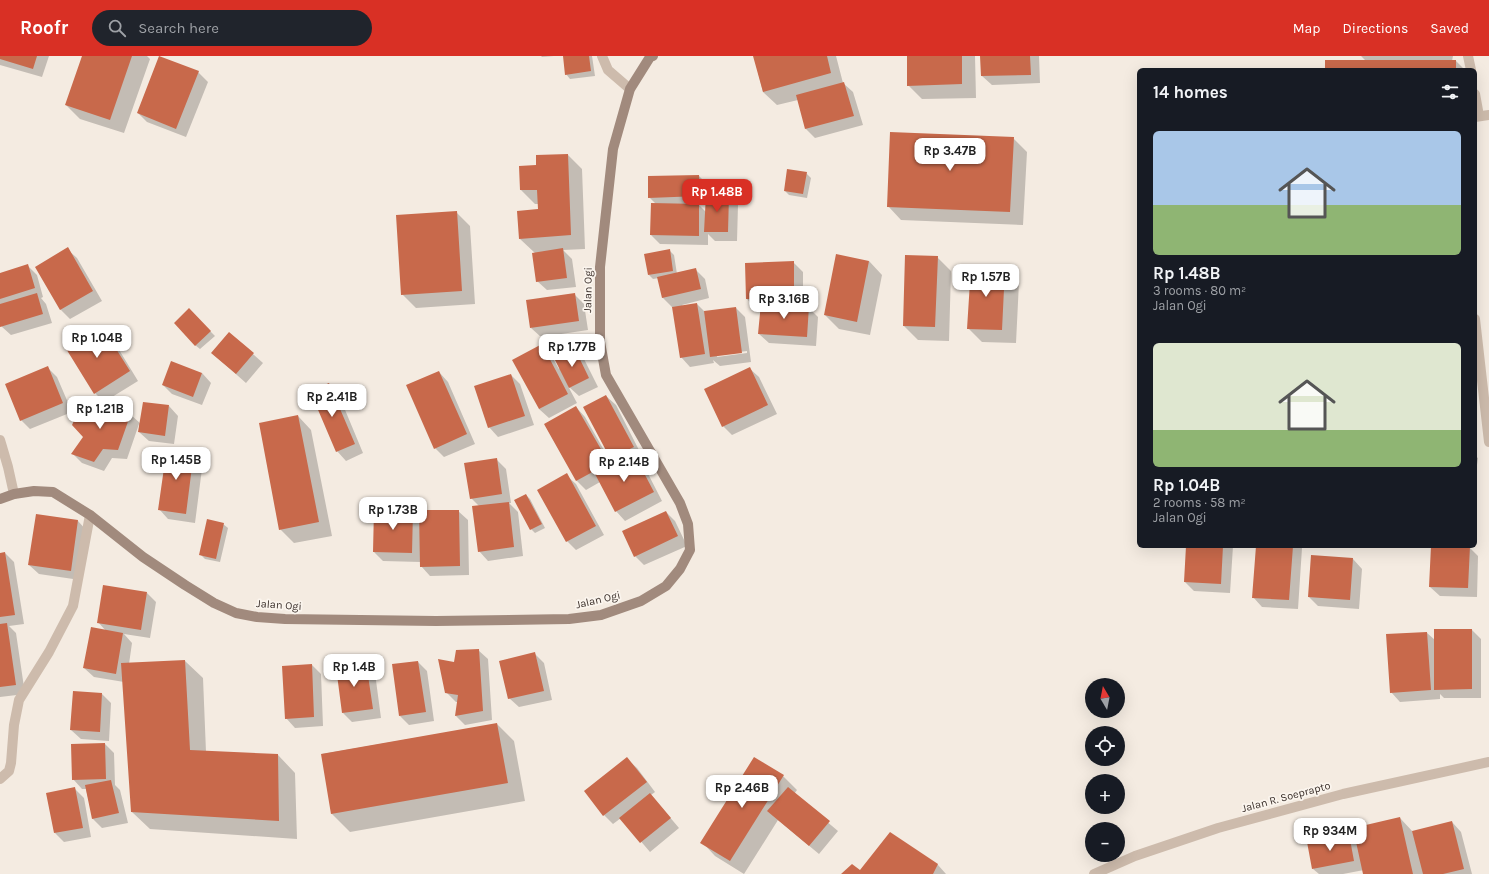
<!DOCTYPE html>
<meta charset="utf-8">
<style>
body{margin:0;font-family:Karla,sans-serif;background:#20242c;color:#f1f3f6;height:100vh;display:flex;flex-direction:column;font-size:15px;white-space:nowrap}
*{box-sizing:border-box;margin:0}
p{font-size:13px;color:#9ea1a6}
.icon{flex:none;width:22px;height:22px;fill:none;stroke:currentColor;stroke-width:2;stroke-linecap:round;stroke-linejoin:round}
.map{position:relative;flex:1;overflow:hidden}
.sheet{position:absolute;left:1137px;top:12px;width:340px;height:480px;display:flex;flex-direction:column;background:#171b24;border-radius:6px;box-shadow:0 4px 16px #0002}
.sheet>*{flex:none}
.needle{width:26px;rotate:350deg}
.tools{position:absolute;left:1085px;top:622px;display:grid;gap:8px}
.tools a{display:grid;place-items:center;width:40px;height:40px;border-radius:50%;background:#171b24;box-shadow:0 4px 16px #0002;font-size:20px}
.price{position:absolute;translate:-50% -34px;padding:0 9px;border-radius:8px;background:#fff;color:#222;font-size:13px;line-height:26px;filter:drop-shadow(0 1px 2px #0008)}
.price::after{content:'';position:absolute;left:50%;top:24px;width:12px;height:9px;margin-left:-6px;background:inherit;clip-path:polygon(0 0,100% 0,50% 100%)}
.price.current{background:#d93025;color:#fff}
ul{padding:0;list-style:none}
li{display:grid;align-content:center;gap:8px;height:212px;padding:0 16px}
li span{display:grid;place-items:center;height:124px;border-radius:6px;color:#555}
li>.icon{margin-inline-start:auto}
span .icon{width:72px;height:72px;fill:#fffc;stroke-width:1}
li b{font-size:17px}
h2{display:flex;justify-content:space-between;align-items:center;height:48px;padding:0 16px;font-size:17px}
header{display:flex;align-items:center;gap:24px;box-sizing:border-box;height:56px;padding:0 20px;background:#d93025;color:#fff}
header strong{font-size:19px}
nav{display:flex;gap:22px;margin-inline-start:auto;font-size:14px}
.search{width:280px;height:36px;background:#20242c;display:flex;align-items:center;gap:10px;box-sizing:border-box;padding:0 14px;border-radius:22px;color:#9ea1a6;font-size:15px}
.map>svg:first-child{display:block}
.shadow{fill:#0003;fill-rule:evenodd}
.building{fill:#c8694b}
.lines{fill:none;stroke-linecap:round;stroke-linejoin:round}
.street{stroke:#cdbbac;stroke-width:10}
.secondary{stroke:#a18a7d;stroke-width:10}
.labels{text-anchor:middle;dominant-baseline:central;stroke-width:3.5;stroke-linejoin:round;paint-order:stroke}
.street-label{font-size:11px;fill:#3b302b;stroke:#fbf5ee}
</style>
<header>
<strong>Roofr</strong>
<div class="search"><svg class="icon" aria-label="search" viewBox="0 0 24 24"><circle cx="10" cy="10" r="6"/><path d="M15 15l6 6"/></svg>Search here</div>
<nav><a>Map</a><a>Directions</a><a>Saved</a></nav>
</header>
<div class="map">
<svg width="1489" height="818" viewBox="0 0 1489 818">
<rect width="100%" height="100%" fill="#f4ebe1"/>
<!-- shadow -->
<path class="shadow" d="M0 0H49L42 21 0 9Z
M83 0H147L150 3 124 77 80 63 66 49Z
M541 0H554L542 1Z
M564 0H592L595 20 570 23 566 18Z
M754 0H836L843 27 853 36 863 69 815 82 806 73 798 44 777 49 763 36Z
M908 0H975L976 42 922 43 908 29Z
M981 0H1039L1040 27 992 29 982 20Z
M1361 0H1453L1452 5H1456L1465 14H1326L1366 5Z
M198 16 208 26 186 81 147 66 138 57Z
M1013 82 1027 96 1023 169 901 164 888 150Z
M568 99 582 113 585 193 563 194 572 203 576 231 547 234 537 225 535 197 520 183 539 154V148H535L521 134 537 110Z
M806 117 811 122 807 142 789 139 785 135Z
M699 120 708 129 709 139H729L738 149 737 185H715L708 178V189L660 188 651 179 656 148 649 141ZM699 149H706V156Z
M457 157 470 170 475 248 416 252 402 238Z
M67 193 77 202 102 245 70 263 61 254 36 211Z
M669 194 674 199 677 218 695 213 705 223 709 242 682 249 683 250 697 248 705 256 736 252 745 261 751 306 720 310 713 304 714 307 690 311 681 301 673 252 663 242 659 222 653 223 649 219ZM747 295V297L717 301V299Z
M937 201 951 215 949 285 918 284 904 270Z
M869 205 882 219 870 279 839 273 825 259Z
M793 206 803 216V251H808L818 261 816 290 769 287 759 278 761 252H756L747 243Z
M27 209 37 219 43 241 41 242 46 248 52 267 11 279 1 270 0 266V218Z
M972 211 1005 212 1019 226 1016 287 982 286 968 272Z
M574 238 584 248 588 274 541 281 531 272Z
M189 254 215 280 200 293 195 289Z
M100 270 110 279 138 325 104 346 95 337Z
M229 277 263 307 246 327 212 297Z
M542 290 551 299 559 313 575 294 584 303 598 331 579 340 568 330 577 347 549 362 539 353Z
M48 312 57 321 72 356 30 373 21 364Z
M749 312 759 321 777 358 732 379 723 370Z
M439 316 448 326 475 388 444 401 435 392Z
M202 317 211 327 202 349 172 338 163 329Z
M511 319 520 328 534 369 498 381 489 371Z
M329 328 338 337 363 397 346 405 337 395Z
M606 340 616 349 642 400 637 403 643 408 662 445 625 465 616 455 600 426 586 434 577 425 545 369 576 351 585 361 613 410 617 408 611 402 585 351Z
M169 350 178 360 174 388 149 385 139 376V368L127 403 112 402 104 415 82 407 73 398 99 357 130 358 141 368Z
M298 360 311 374 332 480 294 487 280 473Z
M168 392 194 396 203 405 195 467 168 463 159 453Z
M1475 400 1478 402 1475 423Z
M496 403 506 413 511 447H509L518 456 523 500 488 505 479 495V450L471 442Z
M566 419 576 428 604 479 576 494 567 485Z
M526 439 530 443 545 472 535 477 531 473Z
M413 455 420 462 458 455 468 464 469 519 430 520 421 510V506L383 505 374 496Z
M666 456 675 465 687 490 644 509 635 500Z
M37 460 78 465 87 475 80 524 39 518 29 509Z
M223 468 228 472 220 506 205 503 200 498Z
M1187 490H1233L1230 537 1194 535 1185 526Z
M1257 490H1300L1302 492 1298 553 1262 551 1253 541Z
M1432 490 1469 491 1478 500 1477 541 1440 540 1430 531Z
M5 497 14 506 24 568 9 570 16 577 25 638 0 641V498Z
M1353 503 1362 513 1359 553 1318 550 1309 541Z
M147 537 156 546 150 582 124 578 132 587 129 608 185 605 203 622 206 696 278 699 295 717 297 783 150 773 132 756 124 626 94 621 84 612 106 575 98 566Z
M1472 574 1481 583V642H1444L1440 638V643L1400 646 1391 636 1427 577 1435 584Z
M478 594 488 603 492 664 465 669 456 660 458 646H456L446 636 455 607Z
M534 597 544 607 552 644 519 651 509 642Z
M418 606 427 615 434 665 409 669 400 660Z
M366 607 375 617 381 662 352 666 343 657Z
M312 609 321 618 323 670 295 672 286 662Z
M102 638 111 647 109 685 81 683 71 674Z
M497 668 514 685 525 745 350 776 332 758 322 698Z
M105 688 114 697 115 729 120 734 128 767 102 772 93 763 86 733H82L73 723Z
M627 703 637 712 655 736 651 739 679 772 650 796 621 762 613 768 604 759Z
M783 720 797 734 794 738 838 775 819 798 778 764 744 818 715 800 702 786Z
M75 733 84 742 91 781 64 786 55 777Z
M1400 762 1413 776 1452 766 1461 776 1472 818H1364V814L1343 818H1319L1313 813 1349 779 1358 788Z
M891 778 938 809 946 818H842L860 815Z"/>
<!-- building -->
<path class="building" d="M0 0H37L33 13 0 3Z
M82 0H132L110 64 65 49Z
M159 0 199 15 176 73 137 57Z
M563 0H589L591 15 565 19Z
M753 0H827L831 17 763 36Z
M907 0H962V28L907 30Z
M980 0H1030L1031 19 981 20Z
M1325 4H1456V14H1325Z
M844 26 854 60 805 73 796 39Z
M890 76 1014 81 1010 156 887 151Z
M568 98 571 179 519 183 517 155 538 153 537 134H520L519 110 536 109V99Z
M787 113 807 116 803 138 784 135Z
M699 119 700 140 648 142V120Z
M706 138 729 139 728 176H704Z
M651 147 699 148V180L650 179Z
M457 155 462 235 401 239 396 159Z
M68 191 93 235 60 254 35 211Z
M563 192 567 222 536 226 532 197Z
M670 193 673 215 648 219 644 198Z
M836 198 869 205 857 266 824 259Z
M905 199 938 200 935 271 903 270Z
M794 205V242L746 243 745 207Z
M28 208 35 232 0 243V217Z
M971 210 1005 212 1002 274 967 273Z
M696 212 701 233 662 242 657 221Z
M37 237 43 258 0 271V248Z
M575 237 579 265 530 272 526 244Z
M697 247 705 298 680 302 672 251Z
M761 247 809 250 807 281 758 278Z
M736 251 742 297 710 301 704 255Z
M189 252 211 275 195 290 174 267Z
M101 269 130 315 94 338 65 291Z
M229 276 254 297 236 318 211 297Z
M542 288 568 338 539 353 512 304Z
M575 293 589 322 569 332 554 302Z
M171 305 202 317 193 341 162 329Z
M48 310 63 347 20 365 5 328Z
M750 311 768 349 722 371 704 333Z
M439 315 467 378 434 393 406 329Z
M511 318 525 360 488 372 474 330Z
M329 327 355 388 336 396 310 335Z
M606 339 634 391 610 402 583 351Z
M110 345 131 357 118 394 103 393 94 406 71 398 83 381 72 369 80 352 99 356Z
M143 346 169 349 165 380 138 376Z
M576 350 609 407 576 425 544 368Z
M298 359 319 466 279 474 259 367Z
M167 391 194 395 186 458 158 454Z
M634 398 654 436 615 456 595 418Z
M497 402 502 438 470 443 464 407Z
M567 417 596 470 566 486 537 434Z
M526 438 542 468 530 474 514 444Z
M509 446 514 491 478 496 472 450Z
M374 453 413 454 412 497 373 496Z
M419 454H459L460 510 420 511Z
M666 455 678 480 634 501 622 475Z
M36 458 78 464 71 515 28 509Z
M207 463 224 467 216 503 199 499Z
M1186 490H1223L1221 528 1184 526Z
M1256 490H1293L1289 544 1252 542Z
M1431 490H1470L1468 532 1429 531Z
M5 496 15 559 0 561V497Z
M1311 499 1353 502 1350 544 1308 541Z
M103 529 147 536 141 574 97 567Z
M7 567 16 629 0 631V568Z
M91 571 123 577 116 618 83 612Z
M1434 573H1472V633L1434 634Z
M1427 576 1431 634 1390 637 1386 578Z
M479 593 483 655 455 660 458 639 445 637 438 603 454 606 456 594Z
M535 596 544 635 508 643 499 605Z
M185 604 190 694 278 698 279 765 131 756 121 607Z
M418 605 426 656 399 660 392 608Z
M366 606 373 653 342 657 336 611Z
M312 608 314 661 285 663 282 610Z
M73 635 102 637 100 676 70 674Z
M497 667 508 727 331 758 321 698Z
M105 687 106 723 72 724 71 688Z
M627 701 647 726 603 760 584 735Z
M754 701 784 719 730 805 700 787Z
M111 724 119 757 92 763 85 729Z
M75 731 83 772 54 777 46 737Z
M788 731 830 765 809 790 767 755Z
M650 737 671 762 640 787 619 762Z
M1400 761 1413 818H1363L1353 772Z
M1452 765 1464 813 1443 818H1423L1412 775Z
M890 776 938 808 933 818H841L852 808 860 814Z
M1349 778 1354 805 1312 813 1307 786Z"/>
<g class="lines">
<!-- street -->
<path class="street" d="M602 0 608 14 630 33
M1468 0 1471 14
M1475 38 1479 60
M1475 61 1489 59
M1475 263 1489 386
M0 384 8 411 14 438
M0 723 9 715 11 707 14 669 19 644 49 596 73 550 90 459
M1094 818 1135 800 1218 772 1343 738 1489 706"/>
<!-- secondary -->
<path class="secondary" d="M0 443 14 438 34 435 53 436 90 459 143 501 185 529 214 547 236 557 257 561 285 563 436 565 569 563 601 559 641 545 666 530 680 513 690 494 688 468 680 447 606 319 600 286V211L613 93 630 33 650 1 653 0"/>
</g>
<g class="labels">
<!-- street labels -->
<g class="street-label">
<text transform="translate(588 234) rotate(-89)">Jalan Ogi</text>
<text transform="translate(598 544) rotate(-13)">Jalan Ogi</text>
<text transform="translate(279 549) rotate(4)">Jalan Ogi</text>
<text transform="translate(1286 741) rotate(-15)">Jalan R. Soeprapto</text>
</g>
</g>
</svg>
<div class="tools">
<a><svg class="needle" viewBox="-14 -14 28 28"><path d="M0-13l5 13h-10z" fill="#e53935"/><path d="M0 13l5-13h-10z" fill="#9ea1a6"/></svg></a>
<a><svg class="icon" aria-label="locate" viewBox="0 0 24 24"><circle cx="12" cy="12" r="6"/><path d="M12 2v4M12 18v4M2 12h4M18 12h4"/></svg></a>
<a>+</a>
<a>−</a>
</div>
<b class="price" style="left:950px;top:116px">Rp 3.47B</b>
<b class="price current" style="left:717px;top:157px">Rp 1.48B</b>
<b class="price" style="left:986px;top:242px">Rp 1.57B</b>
<b class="price" style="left:784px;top:264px">Rp 3.16B</b>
<b class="price" style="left:97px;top:303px">Rp 1.04B</b>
<b class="price" style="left:572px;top:312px">Rp 1.77B</b>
<b class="price" style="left:332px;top:362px">Rp 2.41B</b>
<b class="price" style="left:100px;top:374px">Rp 1.21B</b>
<b class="price" style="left:176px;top:425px">Rp 1.45B</b>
<b class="price" style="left:624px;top:427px">Rp 2.14B</b>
<b class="price" style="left:393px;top:475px">Rp 1.73B</b>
<b class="price" style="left:354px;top:632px">Rp 1.4B</b>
<b class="price" style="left:742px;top:753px">Rp 2.46B</b>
<b class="price" style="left:1330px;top:796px">Rp 934M</b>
<section class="sheet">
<h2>14 homes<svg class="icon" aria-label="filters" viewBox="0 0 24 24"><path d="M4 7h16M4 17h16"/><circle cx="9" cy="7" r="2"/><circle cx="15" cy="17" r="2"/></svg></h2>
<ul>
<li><span style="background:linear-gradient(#a9c7e8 60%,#8fb573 0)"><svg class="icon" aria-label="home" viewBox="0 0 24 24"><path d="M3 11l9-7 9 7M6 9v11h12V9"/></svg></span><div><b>Rp 1.48B</b><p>3 rooms · 80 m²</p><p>Jalan Ogi</p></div></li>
<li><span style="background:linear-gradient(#dfe7d0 70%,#8fb573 0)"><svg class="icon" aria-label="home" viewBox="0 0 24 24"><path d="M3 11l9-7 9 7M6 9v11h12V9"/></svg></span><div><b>Rp 1.04B</b><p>2 rooms · 58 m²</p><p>Jalan Ogi</p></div></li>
</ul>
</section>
</div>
